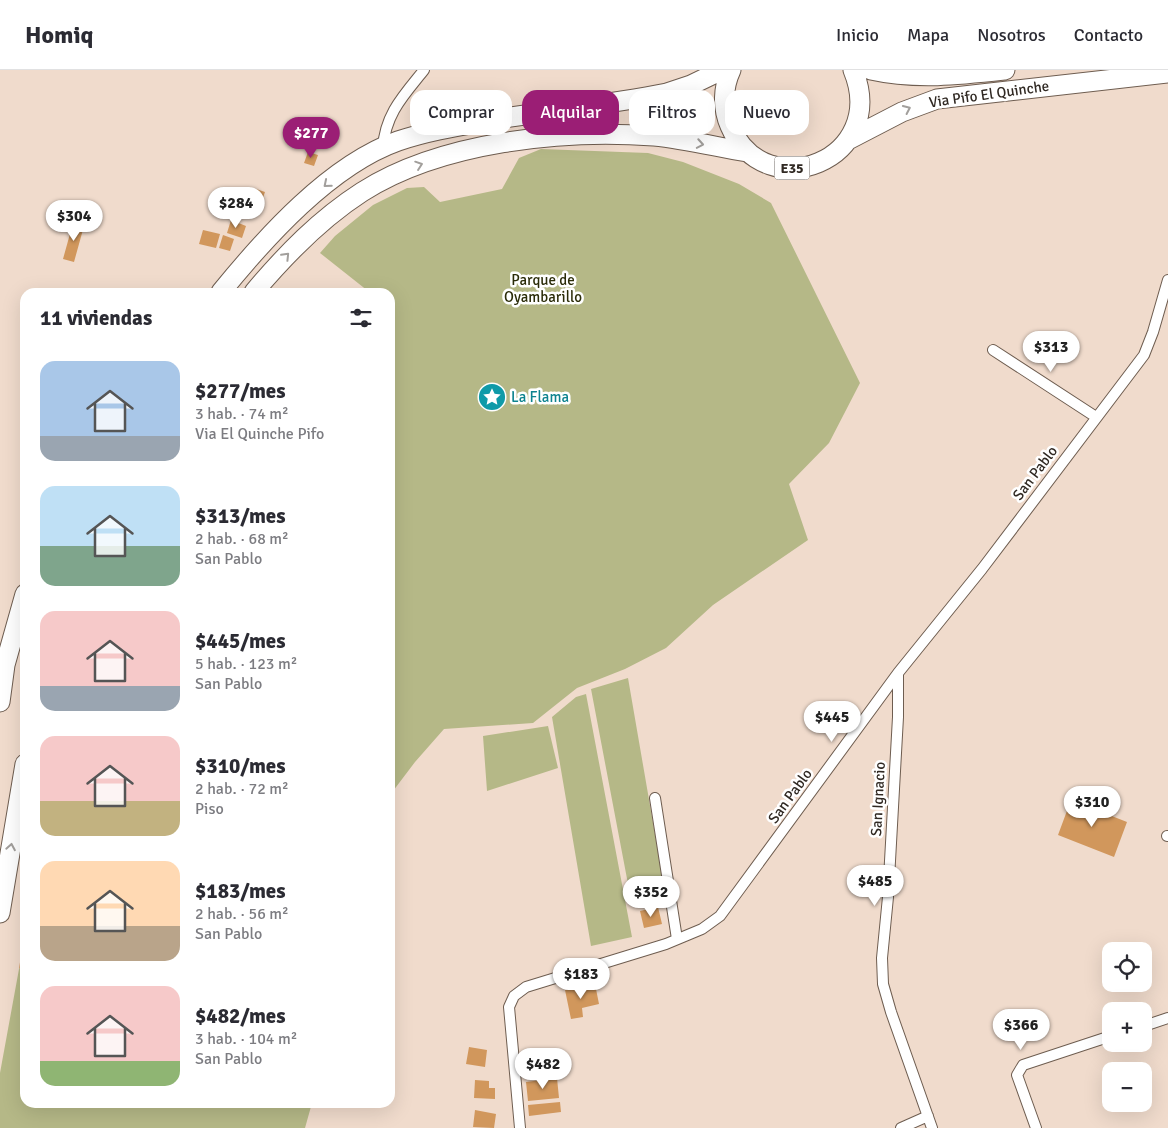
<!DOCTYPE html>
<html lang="es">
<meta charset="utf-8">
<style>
body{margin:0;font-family:Signika,sans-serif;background:#f2f2f3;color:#2b2b33;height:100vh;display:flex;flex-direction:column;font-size:19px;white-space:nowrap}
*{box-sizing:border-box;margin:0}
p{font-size:16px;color:#7c7c81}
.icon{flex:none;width:28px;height:28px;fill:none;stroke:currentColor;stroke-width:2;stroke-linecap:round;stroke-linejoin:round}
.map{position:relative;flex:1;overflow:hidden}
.sheet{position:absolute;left:20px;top:218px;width:375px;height:820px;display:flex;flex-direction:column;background:#fff;border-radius:15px;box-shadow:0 5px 20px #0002}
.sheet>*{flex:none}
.top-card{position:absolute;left:410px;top:20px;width:475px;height:45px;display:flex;gap:10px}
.tools{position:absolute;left:1102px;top:872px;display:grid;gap:10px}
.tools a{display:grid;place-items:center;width:50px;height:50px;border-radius:10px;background:#fff;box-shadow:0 5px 20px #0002;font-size:25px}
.price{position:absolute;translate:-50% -42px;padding:0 11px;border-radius:18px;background:#fff;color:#222;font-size:16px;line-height:32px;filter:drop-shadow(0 1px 2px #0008)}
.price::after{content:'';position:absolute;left:50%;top:30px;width:15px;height:11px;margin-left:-8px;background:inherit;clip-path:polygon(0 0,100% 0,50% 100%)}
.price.current{background:#9b1e75;color:#fff}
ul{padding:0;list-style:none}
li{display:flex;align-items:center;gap:15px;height:125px;padding:0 20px}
li span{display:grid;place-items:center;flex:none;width:140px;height:100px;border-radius:15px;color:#555}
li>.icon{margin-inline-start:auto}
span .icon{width:60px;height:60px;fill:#fffc;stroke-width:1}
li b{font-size:21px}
h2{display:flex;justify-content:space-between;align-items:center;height:60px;padding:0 20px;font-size:21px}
.tag{padding:0 18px;border-radius:15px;background:#fff;box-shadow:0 5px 20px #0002;font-size:18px;line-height:45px}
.tag.current{background:#9b1e75;color:#fff}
header{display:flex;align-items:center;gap:30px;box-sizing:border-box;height:70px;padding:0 25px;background:#fff;border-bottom:1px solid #e1e1e2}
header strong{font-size:24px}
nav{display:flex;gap:28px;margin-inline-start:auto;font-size:18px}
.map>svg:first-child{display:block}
.green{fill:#b5b887}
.building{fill:#d1975c}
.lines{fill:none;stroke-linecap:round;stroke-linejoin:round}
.street-casing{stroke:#6e5d50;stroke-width:12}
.highway-casing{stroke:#6e5d50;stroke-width:21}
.street{stroke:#fff;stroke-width:10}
.highway{stroke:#fff;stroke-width:19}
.oneway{stroke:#a29f9c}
.labels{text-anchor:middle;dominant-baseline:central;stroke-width:5;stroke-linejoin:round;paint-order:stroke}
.shield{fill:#fff;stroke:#6e6965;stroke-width:1}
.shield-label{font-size:14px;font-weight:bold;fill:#302923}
.street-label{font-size:15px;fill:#302923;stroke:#fff}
.park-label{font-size:15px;fill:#2b2c09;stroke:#fff}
.culture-label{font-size:15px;fill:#0d838f;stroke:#fff;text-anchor:start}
</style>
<header>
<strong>Homiq</strong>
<nav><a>Inicio</a><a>Mapa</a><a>Nosotros</a><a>Contacto</a></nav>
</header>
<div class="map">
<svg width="1168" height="1058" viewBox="0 0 1168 1058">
<rect width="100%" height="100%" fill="#f0dbcc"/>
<!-- green -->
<path class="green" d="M541 79 648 83 683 92 739 114 771 133 860 313 829 373 789 414 808 470 713 535 666 578 625 599 577 618 533 653 444 659 415 692 390 725V222H367L368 221 320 183 335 166 373 135 407 118 424 117 440 132 502 119 519 88Z
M628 608 666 828 632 835 591 619Z
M586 624 632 867 591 876 552 647 576 627Z
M548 656 558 698 487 721 483 666Z
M25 890V1032L312 1033 305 1058H0V1003L19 899Z"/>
<!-- building -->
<path class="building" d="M308 82 318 85 314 96 304 93Z
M250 117 265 122 259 139 244 133Z
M231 150 246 156 242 168 227 163Z
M73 153 84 156 74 192 63 189Z
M203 160 220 164 216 178 199 174Z
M223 165 234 169 230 181 219 178Z
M1071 730 1127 752 1114 787 1058 765Z
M658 837 662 854 644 858 640 841Z
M24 865 25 890 19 899Z
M595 914 599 934 582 938 583 947 571 949 565 920Z
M469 977 487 980 485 997 466 994Z
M557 1008 559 1028 528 1031 526 1012Z
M475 1010 489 1011V1018H495V1029L474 1028Z
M560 1032 561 1042 529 1046 528 1035Z
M475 1040 496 1044 494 1058 473 1057Z"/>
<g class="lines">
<defs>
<path id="street" d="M383 78C385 44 404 25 424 0
M993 280 1096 347
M898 603V647L888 827 882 888 883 914 891 942 932 1058
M655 728 677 869
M1167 766H1168
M1144 956 1168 948
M520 1058 509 937 514 926 526 917 666 874 702 859 720 846 898 603 982 499 1144 285 1153 262 1168 210
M901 1058 928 1046
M1036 1058 1017 1005 1023 995 1111 966"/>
<path id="highway" d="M731 0C723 17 722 38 730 56 766 139 890 89 853 0
M871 0C916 10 960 5 1005 0
M848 70 902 42 937 29 1168 3
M221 222C265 168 330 95 398 71 430 60 465 55 498 49 555 40 611 34 667 23L691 15 722 0
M254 222C286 184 320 149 362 122 440 72 563 59 654 66 685 69 717 77 747 82
M0 632 5 595 25 524
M0 843 25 694"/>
</defs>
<!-- street casing -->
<use href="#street" class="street-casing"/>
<!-- highway casing -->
<use href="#highway" class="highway-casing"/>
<!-- street -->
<use href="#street" class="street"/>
<!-- highway -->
<use href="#highway" class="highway"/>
</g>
<!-- one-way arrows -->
<defs><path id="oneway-chevron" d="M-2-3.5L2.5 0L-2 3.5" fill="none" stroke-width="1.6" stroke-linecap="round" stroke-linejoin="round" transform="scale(1.25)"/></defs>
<g class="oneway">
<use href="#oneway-chevron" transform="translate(907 39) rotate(-25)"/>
<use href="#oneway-chevron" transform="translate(700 74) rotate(10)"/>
<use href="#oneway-chevron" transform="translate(419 95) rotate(-19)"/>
<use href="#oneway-chevron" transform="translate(327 114) rotate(140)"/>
<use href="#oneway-chevron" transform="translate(286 186) rotate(-46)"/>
<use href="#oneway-chevron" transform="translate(11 777) rotate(-80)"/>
</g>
<!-- icons -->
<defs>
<symbol id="sight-disc" viewBox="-11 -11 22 22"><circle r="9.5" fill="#0f9aa8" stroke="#fff"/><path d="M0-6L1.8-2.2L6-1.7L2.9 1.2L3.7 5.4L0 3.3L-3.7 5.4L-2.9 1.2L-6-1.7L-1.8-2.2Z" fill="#fff"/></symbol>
</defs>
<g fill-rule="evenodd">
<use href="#sight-disc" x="476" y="311" width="32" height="32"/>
</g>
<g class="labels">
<!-- shield labels -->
<rect class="shield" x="774.5" y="86.5" width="35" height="23" rx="4"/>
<g class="shield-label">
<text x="792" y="98">E35</text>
</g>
<!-- street labels -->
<g class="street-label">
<text transform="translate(989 24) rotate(-8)">Via Pifo El Quinche</text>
<text transform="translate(1035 403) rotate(-53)">San Pablo</text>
<text transform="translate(790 726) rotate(-54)">San Pablo</text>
<text transform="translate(878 729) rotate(-87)">San Ignacio</text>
</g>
<!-- park labels -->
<g class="park-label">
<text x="543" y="210">Parque de<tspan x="543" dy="17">Oyambarillo</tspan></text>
</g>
<!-- culture labels -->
<g class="culture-label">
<text x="511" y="327">La Flama</text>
</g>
</g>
</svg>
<div class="tools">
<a><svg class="icon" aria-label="locate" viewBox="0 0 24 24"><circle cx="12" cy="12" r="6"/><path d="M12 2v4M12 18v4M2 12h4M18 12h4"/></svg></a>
<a>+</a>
<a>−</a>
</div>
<b class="price current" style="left:311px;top:89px">$277</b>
<b class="price" style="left:236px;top:159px">$284</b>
<b class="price" style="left:74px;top:172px">$304</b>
<b class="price" style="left:1051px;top:303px">$313</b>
<b class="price" style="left:832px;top:673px">$445</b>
<b class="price" style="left:1092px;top:758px">$310</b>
<b class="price" style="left:875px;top:837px">$485</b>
<b class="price" style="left:651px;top:848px">$352</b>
<b class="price" style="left:581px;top:930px">$183</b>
<b class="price" style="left:1021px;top:981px">$366</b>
<b class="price" style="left:543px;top:1020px">$482</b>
<div class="top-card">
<a class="tag">Comprar</a>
<a class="tag current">Alquilar</a>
<a class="tag">Filtros</a>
<a class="tag">Nuevo</a>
</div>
<section class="sheet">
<h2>11 viviendas<svg class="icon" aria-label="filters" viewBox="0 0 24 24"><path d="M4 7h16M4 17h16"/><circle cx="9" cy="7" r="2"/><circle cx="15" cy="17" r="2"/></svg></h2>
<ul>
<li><span style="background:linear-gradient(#a9c7e8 75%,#9aa5b1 0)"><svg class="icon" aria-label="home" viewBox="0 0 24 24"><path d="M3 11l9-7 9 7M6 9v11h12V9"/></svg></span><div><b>$277/mes</b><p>3 hab. · 74 m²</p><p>Via El Quinche Pifo</p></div></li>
<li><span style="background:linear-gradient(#bfe0f5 60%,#7fa58c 0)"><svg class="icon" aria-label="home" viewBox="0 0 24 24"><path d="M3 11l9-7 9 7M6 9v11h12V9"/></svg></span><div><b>$313/mes</b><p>2 hab. · 68 m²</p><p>San Pablo</p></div></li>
<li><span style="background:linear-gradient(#f6c9c9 75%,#9aa5b1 0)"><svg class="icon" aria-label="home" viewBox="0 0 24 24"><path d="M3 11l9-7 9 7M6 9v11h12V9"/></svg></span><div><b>$445/mes</b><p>5 hab. · 123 m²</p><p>San Pablo</p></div></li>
<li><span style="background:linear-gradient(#f6c9c9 65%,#c2b280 0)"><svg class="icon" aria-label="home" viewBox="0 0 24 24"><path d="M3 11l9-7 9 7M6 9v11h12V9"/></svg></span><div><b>$310/mes</b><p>2 hab. · 72 m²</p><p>Piso</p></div></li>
<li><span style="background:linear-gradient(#ffd9b3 65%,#b9a48a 0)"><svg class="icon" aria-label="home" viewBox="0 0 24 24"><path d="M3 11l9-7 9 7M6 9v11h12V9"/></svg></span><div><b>$183/mes</b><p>2 hab. · 56 m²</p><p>San Pablo</p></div></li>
<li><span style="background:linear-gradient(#f6c9c9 75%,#8fb573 0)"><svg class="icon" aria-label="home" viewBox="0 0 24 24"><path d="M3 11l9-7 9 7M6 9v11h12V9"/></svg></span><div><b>$482/mes</b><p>3 hab. · 104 m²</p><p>San Pablo</p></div></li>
</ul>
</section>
</div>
